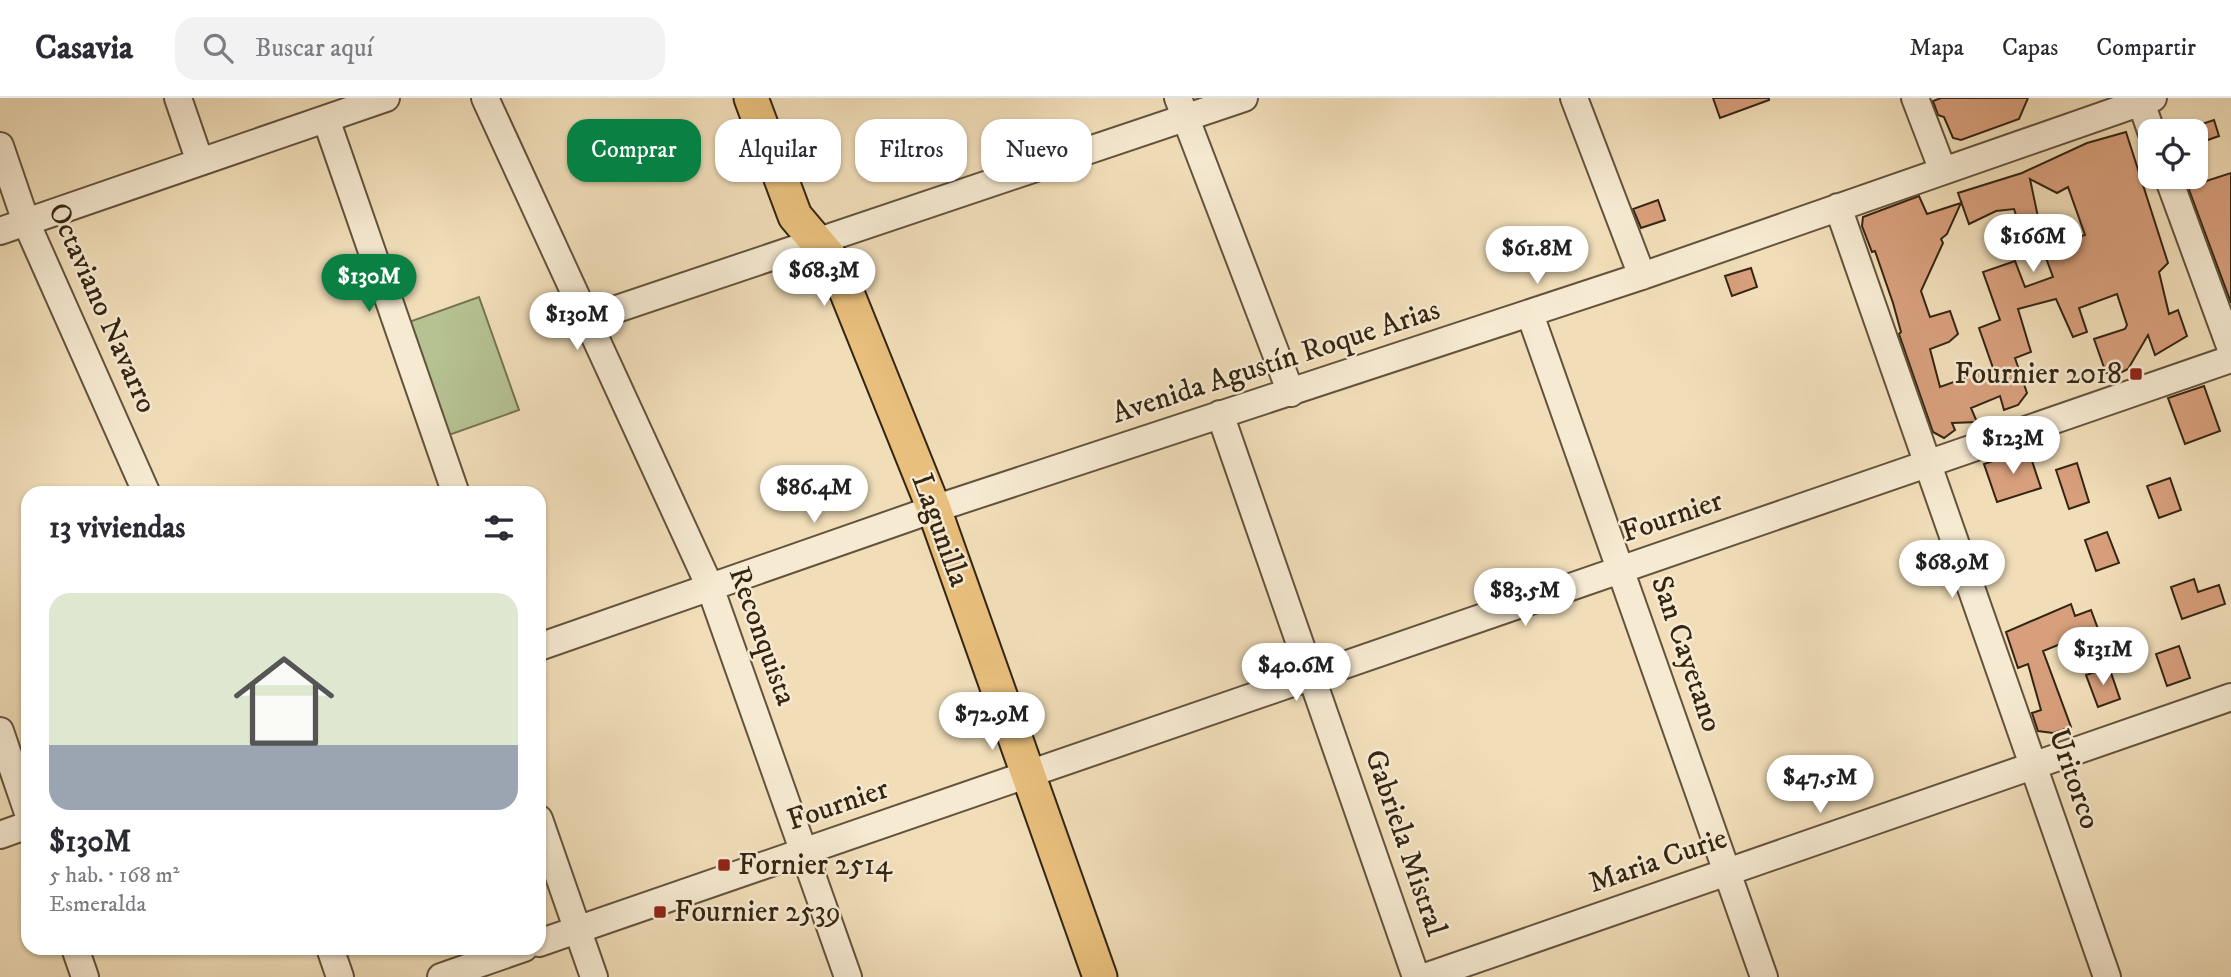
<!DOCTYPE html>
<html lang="es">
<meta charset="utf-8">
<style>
body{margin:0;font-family:"IM FELL DW Pica",serif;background:#f2f2f3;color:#2b2b33;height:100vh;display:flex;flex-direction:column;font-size:26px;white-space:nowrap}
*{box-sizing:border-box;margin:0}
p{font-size:23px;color:#7c7c81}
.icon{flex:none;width:38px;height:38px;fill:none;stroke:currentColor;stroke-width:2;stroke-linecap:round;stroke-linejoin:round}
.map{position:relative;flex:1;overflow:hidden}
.details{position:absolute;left:21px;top:388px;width:525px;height:469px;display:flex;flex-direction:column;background:#fff;border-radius:21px;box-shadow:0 2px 5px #0004}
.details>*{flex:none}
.guide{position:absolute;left:567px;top:21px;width:665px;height:63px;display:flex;gap:14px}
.fabs{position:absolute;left:2138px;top:21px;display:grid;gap:14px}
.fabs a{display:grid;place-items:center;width:70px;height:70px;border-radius:14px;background:#fff;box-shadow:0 2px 5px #0004;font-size:35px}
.price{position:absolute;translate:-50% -60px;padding:0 16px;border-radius:24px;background:#fff;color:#222;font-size:23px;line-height:46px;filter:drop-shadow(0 2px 4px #0008)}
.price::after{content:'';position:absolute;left:50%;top:42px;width:21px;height:16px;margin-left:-10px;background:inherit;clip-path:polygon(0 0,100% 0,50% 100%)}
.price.on{background:#0b8043;color:#fff}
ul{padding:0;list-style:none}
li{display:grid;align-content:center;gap:14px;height:371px;padding:0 28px}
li+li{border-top:2px solid #e1e1e2}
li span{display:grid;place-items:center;height:217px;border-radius:21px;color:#555}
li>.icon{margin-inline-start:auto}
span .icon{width:126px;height:126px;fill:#fffc;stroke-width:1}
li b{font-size:30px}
h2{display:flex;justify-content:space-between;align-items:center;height:84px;padding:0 28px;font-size:30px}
.tag{padding:0 24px;border-radius:21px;background:#fff;box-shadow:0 2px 5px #0004;font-size:24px;line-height:63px}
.tag.on{background:#0b8043;color:#fff}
header{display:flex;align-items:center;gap:42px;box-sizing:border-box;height:98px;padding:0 35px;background:#fff;border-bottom:2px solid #e1e1e2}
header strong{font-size:33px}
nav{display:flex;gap:38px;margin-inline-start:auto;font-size:24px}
.search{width:490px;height:63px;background:#f2f2f3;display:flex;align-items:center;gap:18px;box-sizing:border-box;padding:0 24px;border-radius:21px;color:#7c7c81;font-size:26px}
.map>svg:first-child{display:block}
.green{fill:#b6c292;stroke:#757452;stroke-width:2}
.building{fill:#d89f7c;stroke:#342513;stroke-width:2}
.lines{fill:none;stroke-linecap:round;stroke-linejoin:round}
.minor-casing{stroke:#63533c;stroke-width:30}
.major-casing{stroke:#342513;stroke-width:37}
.minor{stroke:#f6ead2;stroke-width:26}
.major{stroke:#e8bf7c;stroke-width:33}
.poi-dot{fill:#8f2418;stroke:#f6ead2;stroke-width:2.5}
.labels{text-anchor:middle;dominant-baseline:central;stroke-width:5;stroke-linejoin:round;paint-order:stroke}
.street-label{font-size:30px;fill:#342513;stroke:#f6ead2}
.poi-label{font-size:30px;fill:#342513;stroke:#f6ead2;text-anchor:start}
</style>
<header>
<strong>Casavia</strong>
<div class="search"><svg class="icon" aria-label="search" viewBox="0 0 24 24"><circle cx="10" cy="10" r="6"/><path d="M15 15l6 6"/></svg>Buscar aquí</div>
<nav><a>Mapa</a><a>Capas</a><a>Compartir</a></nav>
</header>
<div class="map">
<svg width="2231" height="879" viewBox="0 0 2231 879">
<rect width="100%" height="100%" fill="#f1deb9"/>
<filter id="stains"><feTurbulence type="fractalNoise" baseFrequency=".00286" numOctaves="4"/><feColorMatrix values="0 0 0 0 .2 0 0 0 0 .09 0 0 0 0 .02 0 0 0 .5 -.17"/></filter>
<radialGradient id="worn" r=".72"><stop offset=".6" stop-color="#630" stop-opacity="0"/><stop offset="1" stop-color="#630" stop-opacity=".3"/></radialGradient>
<!-- green -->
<path class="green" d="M479 199 519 312 446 338 406 225Z"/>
<!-- building -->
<path class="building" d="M1713 0H1769V2L1720 20Z
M1941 0H2028L2019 21 1961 42 1953 40 1944 19 1938 17 1933 3Z
M2214 22 2219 38 2196 46V28Z
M2126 34 2168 165 2159 174 2169 216 2178 212 2187 238 2155 257 2148 237 2128 271 2122 274 2106 275 2094 241 2125 231 2127 227 2117 196 2079 210 2087 234 2073 239 2056 201 2018 211 2031 254 2015 260 2027 295 2018 307 2004 312 2000 298 1971 310 1977 324 1952 325 1955 332 1944 340 1933 334 1899 236 1901 234 1893 205 1875 153 1872 154 1862 128 1863 119 1919 98 1927 116 1961 105 1947 136 1941 141 1943 145 1921 193 1930 219 1950 213 1958 236 1949 244 1930 251 1940 289 1993 270 1979 230 2000 222 1983 174 2015 163 2025 189 2053 179 2043 152 2085 137 2068 89 2057 95 2030 81 2038 119 2019 126 2014 111 1996 113 1969 126 1958 95 2022 75 2087 45Z
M2231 75V205L2188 89Z
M1658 102 1665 122 1641 130 1633 111Z
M1751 170 1757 189 1732 198 1725 178Z
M2204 288 2220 333 2185 346 2168 300Z
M2028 351 2041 390 1997 404 1984 366Z
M2077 365 2089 404 2069 411 2056 372Z
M2170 380 2181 412 2159 420 2147 388Z
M2107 434 2119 465 2096 473 2085 442Z
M2194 481 2198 494 2219 487 2225 506 2182 521 2171 489Z
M2071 506 2075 518 2091 512 2098 531 2043 553 2071 629 2053 635 2038 633 2032 615 2041 612 2028 566 2018 570 2006 534Z
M2179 548 2190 580 2167 588 2156 556Z
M2109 569 2120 601 2098 609 2086 577Z"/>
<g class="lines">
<defs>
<path id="minor" d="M178 0 200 64
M485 0 710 489 848 879
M1178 0 1291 295
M1574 0 1642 178
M1915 0 1943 73
M2141 4 2151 33
M326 21 456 396
M0 48 26 124 147 396
M2168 79 2231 251
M1838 109 2107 879
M0 133 386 0
M1530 216 1764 879
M587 221 1244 0
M1220 316 1416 879
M539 549 934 411 1642 178 2153 0
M0 633 28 715
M539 721 594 879
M0 737 28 727
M539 845 2231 261
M75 850 85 879
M330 850 340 879
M441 879 524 850
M1425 879 2231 599"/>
<path id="major" d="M751 0 795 118 833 163 839 175 934 411 1100 879"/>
</defs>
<!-- minor casing -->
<use href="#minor" class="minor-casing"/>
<!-- major casing -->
<use href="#major" class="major-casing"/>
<!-- minor -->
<use href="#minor" class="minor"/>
<!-- major -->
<use href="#major" class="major"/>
</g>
<!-- markers -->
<g class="poi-dot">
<rect x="2129" y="269" width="14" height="14" rx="3.5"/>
<rect x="717" y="760" width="14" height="14" rx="3.5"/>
<rect x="653" y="807" width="14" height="14" rx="3.5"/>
</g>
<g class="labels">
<!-- street labels -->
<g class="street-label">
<text transform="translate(102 210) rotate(66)">Octaviano Navarro</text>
<text transform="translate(1276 264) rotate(-18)">Avenida Agustín Roque Arias</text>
<text transform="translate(1672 419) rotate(-19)">Fournier</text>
<text transform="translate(940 432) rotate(70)">Lagunilla</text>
<text transform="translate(762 538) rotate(70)">Reconquista</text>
<text transform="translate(1686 556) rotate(71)">San Cayetano</text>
<text transform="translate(2074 681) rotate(71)">Uritorco</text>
<text transform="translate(838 707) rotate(-19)">Fournier</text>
<text transform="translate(1405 745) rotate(71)">Gabriela Mistral</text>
<text transform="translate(1658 763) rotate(-19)">Maria Curie</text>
</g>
<!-- poi labels -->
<g class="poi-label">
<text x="2122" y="276" text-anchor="end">Fournier 2018</text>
<text x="738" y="767">Fornier 2514</text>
<text x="674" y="814">Fournier 2539</text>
</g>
</g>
<rect width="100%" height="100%" filter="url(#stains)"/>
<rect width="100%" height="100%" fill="url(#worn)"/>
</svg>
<div class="fabs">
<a><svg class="icon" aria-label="locate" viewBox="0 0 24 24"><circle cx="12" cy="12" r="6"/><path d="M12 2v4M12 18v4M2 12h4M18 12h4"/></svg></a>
</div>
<b class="price" style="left:2033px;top:176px">$166M</b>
<b class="price" style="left:1537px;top:188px">$61.8M</b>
<b class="price" style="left:824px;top:210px">$68.3M</b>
<b class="price on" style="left:369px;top:216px">$130M</b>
<b class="price" style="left:577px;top:254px">$130M</b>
<b class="price" style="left:2013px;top:378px">$123M</b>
<b class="price" style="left:814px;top:427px">$86.4M</b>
<b class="price" style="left:1952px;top:502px">$68.9M</b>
<b class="price" style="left:1525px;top:530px">$83.5M</b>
<b class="price" style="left:2103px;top:589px">$131M</b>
<b class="price" style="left:1296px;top:605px">$40.6M</b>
<b class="price" style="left:992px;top:654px">$72.9M</b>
<b class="price" style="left:1820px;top:717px">$47.5M</b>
<div class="guide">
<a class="tag on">Comprar</a>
<a class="tag">Alquilar</a>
<a class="tag">Filtros</a>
<a class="tag">Nuevo</a>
</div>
<section class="details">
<h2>13 viviendas<svg class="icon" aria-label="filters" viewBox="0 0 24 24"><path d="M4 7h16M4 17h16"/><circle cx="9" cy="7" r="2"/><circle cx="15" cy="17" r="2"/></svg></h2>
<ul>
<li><span style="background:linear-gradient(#dfe7d0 70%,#9aa5b1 0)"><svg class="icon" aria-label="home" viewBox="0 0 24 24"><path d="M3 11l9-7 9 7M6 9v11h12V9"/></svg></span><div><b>$130M</b><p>5 hab. · 168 m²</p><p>Esmeralda</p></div></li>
</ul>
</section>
</div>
